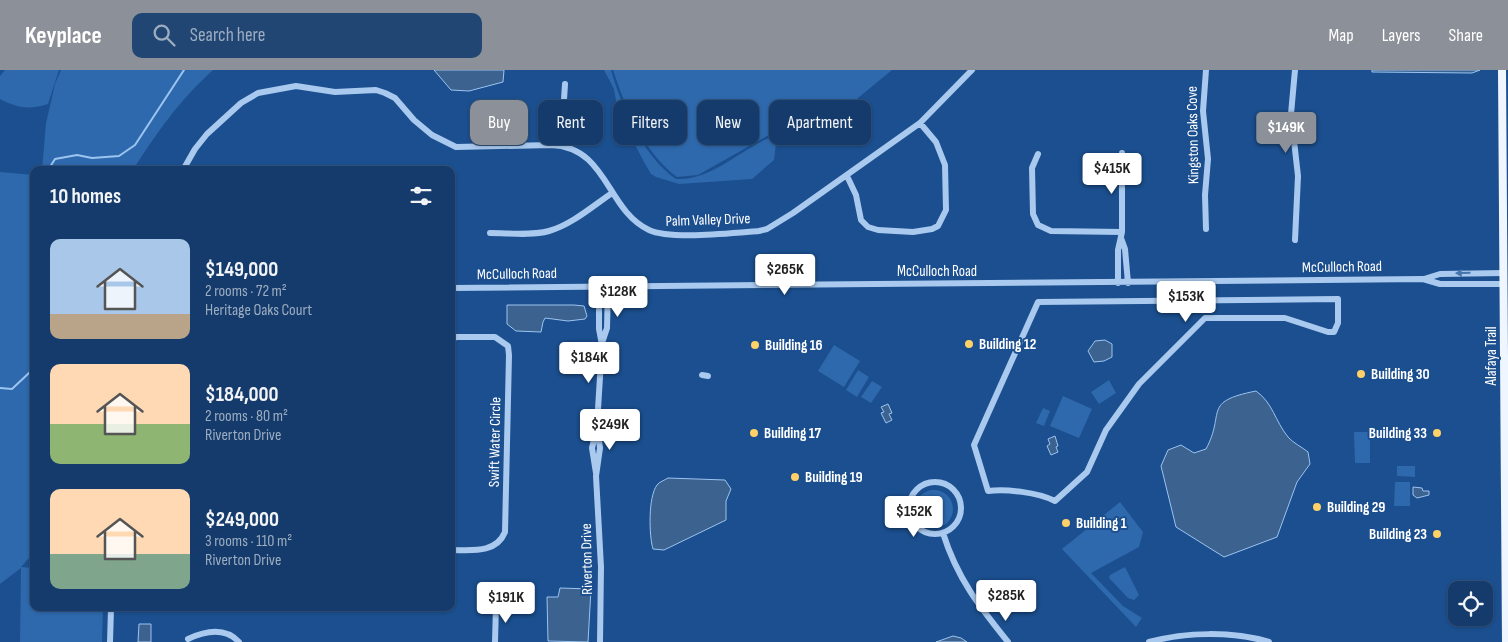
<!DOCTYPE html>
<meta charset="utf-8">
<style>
body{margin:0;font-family:"Sofia Sans Condensed",sans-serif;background:#214673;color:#f1f3f6;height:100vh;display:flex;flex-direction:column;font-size:19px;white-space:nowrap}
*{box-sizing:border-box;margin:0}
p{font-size:16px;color:#9dadc1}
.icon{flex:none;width:28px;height:28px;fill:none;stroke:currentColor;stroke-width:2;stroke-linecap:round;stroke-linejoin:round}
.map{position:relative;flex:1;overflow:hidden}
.details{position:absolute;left:30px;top:96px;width:425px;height:445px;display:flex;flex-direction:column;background:#143b6b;border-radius:10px;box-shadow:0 1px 4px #0004,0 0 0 1px #33557e}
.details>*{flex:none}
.banner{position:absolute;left:470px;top:30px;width:475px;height:45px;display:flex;gap:10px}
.controls{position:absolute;left:1448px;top:511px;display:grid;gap:10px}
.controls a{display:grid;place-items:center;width:45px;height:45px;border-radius:10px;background:#143b6b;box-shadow:0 1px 4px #0004,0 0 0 1px #33557e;font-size:25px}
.price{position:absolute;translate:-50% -42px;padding:0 11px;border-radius:5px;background:#fff;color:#222;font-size:16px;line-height:32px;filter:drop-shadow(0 1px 2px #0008)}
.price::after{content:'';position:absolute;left:50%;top:30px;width:15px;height:11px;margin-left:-8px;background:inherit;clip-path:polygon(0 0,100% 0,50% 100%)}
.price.active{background:#8c9099;color:#fff}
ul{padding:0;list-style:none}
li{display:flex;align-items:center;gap:15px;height:125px;padding:0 20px}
li span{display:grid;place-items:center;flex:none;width:140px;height:100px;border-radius:10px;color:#555}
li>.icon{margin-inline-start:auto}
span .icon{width:60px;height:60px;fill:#fffc;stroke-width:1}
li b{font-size:21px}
h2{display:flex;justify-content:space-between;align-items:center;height:60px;padding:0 20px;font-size:21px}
.chip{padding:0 18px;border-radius:10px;background:#143b6b;box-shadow:0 1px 4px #0004,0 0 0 1px #33557e;font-size:18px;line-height:45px}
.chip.active{background:#8c9099;color:#fff}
header{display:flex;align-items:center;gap:30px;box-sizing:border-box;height:70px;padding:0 25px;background:#8c9099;color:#fff}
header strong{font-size:24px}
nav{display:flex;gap:28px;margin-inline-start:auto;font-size:18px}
.search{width:350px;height:45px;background:#214673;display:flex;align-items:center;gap:12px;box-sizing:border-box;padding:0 18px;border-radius:10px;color:#9dadc1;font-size:19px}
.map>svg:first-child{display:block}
.green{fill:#2e69ad}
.water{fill:#3c6290;stroke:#9cc4f0}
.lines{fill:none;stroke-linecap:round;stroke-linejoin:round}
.stream{stroke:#9cc4f0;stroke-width:2}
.minor{stroke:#a9c9ee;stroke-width:6}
.major{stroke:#f0f6ff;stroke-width:8}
.oneway{fill:#4674ac}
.poi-dot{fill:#ffd166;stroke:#1b4f8f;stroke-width:2}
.labels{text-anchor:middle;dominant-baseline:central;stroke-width:4;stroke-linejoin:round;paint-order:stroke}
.street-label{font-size:15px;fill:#fff;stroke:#1b4f8f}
.poi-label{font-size:15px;font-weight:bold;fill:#fff;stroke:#1b4f8f;text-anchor:start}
</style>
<header>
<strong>Keyplace</strong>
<div class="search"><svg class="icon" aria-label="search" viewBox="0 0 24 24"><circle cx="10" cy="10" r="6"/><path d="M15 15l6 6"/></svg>Search here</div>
<nav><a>Map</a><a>Layers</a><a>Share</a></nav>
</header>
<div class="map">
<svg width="1508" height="572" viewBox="0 0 1508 572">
<rect width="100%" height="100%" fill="#1b4f8f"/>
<!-- green -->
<path class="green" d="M5 0H59L48 34C30 40 17 38 0 29V6Z
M61 0H213C178 32 158 61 133 100H42L46 53 55 14Z
M604 0H611C622 38 643 86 676 109 719 112 759 59 790 65L776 73 774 90 752 109 679 114 656 107 651 104 644 92 618 42 614 19Z
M613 0H892L818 61 801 64 784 61 767 66 698 105 677 107C645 84 625 37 613 0Z
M0 102 34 105V455H32L30 487 21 497 34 498V538H103L102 572H20L21 498 0 514Z
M834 275 860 291 844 317 818 301Z
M858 300 869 307 857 327 846 320Z
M1109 310 1116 323 1099 334 1091 322Z
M872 311 882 317 871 333 861 327Z
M1063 326 1092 339 1079 368 1050 356Z
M1043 338 1050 341 1044 356 1036 353Z
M1354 362H1370V393H1355Z
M1397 396H1415V407L1397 406Z
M1395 412H1410V436H1394Z
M915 439a19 19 0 1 1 38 0a19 19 0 1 1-38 0Z
M1120 432 1143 462 1139 477 1091 503 1123 536 1142 548 1136 557 1062 479Z
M1125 497 1139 525 1134 530 1128 528 1109 508 1110 505Z"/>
<!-- water -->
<path class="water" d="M434 0H504L503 12 469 21 451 20Z
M1372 0H1480L1472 3 1372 2Z
M507 235H574L584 236 587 246 585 249 568 251 545 248 543 252 541 262 516 261 507 254Z
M1105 270 1112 274V287L1104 291 1094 292 1088 281 1095 271Z
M1256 321C1273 333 1275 351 1288 367 1293 373 1302 377 1308 382L1310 394 1297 412 1277 467 1224 487 1176 457 1161 396 1168 380 1181 375 1194 383 1206 379C1226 342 1201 332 1256 321Z
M888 334 892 343 889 344 892 350 886 353 881 343 884 342 881 337Z
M1055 366 1058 376 1056 377 1058 382 1051 385 1047 376 1050 374 1048 369Z
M668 408 725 410 731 419 726 431V450L664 480 653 479C649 466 648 427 657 415 659 412 665 410 668 408Z
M1413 417 1422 418 1423 421H1429V425L1417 428 1413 425Z
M560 518 591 519 588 572 548 571 547 527H558Z
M139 554H151V572H138Z
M953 566 961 568 967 572H936Z"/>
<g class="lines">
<!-- stream -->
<path class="stream" d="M48 100 55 89 77 85 92 88 119 86 135 75 184 0
M0 318 12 319 30 302 34 288"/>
<!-- minor -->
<path class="minor" d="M1206 0 1203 41 1208 89 1205 125 1206 159
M561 76 565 14
M1038 84 1032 98 1033 144 1038 155 1051 161 1122 162
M183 100 195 79 207 64 241 33 258 23 296 16 335 22 376 20 385 23 395 28 414 50 432 65 456 77 551 75C608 77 606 140 649 160 670 170 734 163 759 161L767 159 793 143 920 53 972 0
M847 106 856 125 861 150 868 157 878 160 913 162 932 159 938 156 946 140 945 95 936 72 920 53
M490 163C509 163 530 166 549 161 571 155 593 136 612 123
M1121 168 1125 179 1128 213
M1295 170 1298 106 1291 44 1295 0
M1424 209 1440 204 1504 203
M1118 213V180L1122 162V83
M599 217V259L602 275 597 355 600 378 596 406 601 497 600 572
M451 218 1423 209 1440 214H1504
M1338 229V253L1334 262H1328L1285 248H1205L1139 314 1106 360 1087 402 1055 431C1037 422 1007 419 988 421L974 375 1038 232Z
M451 264 455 267H495L508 276 509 285 505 462C496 484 471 480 451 480
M451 273 455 267
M602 273 607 258 608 217
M702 305 708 306
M596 403 592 378 597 357
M909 438a26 26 0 1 1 52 0a26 26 0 1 1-52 0Z
M943 463C957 508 979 536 1008 572
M188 569C205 561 225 557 239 572
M110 572 111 538
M495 572 496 535
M1149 572C1186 562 1232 561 1269 572"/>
<!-- major -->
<path class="major" d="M1502 0 1506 572"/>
</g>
<!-- one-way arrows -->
<defs><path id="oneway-solid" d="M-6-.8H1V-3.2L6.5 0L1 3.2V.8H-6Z" transform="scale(1.25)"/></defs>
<use class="oneway" href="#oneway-solid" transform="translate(1463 203) rotate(178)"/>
<!-- markers -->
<g class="poi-dot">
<circle cx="969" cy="274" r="5"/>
<circle cx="755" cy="275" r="5"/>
<circle cx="1361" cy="304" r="5"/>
<circle cx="754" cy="363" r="5"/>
<circle cx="1437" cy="363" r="5"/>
<circle cx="795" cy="407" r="5"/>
<circle cx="1317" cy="437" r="5"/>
<circle cx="1066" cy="453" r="5"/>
<circle cx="1437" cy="464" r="5"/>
</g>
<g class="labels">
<!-- street labels -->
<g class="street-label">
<text transform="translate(1193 65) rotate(-91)">Kingston Oaks Cove</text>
<text transform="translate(708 150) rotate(-2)">Palm Valley Drive</text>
<text transform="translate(1342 197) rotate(-1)">McCulloch Road</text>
<text x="937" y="201">McCulloch Road</text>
<text transform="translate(517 204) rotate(-1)">McCulloch Road</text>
<text transform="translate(1491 286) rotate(-90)">Alafaya Trail</text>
<text transform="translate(495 372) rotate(-89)">Swift Water Circle</text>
<text transform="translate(587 489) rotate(-91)">Riverton Drive</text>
</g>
<!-- poi labels -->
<g class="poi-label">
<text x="979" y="274">Building 12</text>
<text x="765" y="275">Building 16</text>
<text x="1371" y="304">Building 30</text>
<text x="764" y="363">Building 17</text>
<text x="1427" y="363" text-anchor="end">Building 33</text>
<text x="805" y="407">Building 19</text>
<text x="1327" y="437">Building 29</text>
<text x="1076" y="453">Building 1</text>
<text x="1427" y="464" text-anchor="end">Building 23</text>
</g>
</g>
</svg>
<div class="controls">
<a><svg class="icon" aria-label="locate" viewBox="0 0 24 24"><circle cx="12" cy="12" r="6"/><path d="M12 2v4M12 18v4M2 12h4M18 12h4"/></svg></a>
</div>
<b class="price active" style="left:1286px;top:84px">$149K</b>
<b class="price" style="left:1112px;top:125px">$415K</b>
<b class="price" style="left:785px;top:226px">$265K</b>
<b class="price" style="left:618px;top:248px">$128K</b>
<b class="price" style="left:1186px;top:253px">$153K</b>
<b class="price" style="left:589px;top:314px">$184K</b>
<b class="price" style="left:610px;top:381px">$249K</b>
<b class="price" style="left:914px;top:468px">$152K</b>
<b class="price" style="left:1006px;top:552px">$285K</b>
<b class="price" style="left:506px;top:554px">$191K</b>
<div class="banner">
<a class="chip active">Buy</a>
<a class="chip">Rent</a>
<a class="chip">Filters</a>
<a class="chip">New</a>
<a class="chip">Apartment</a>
</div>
<section class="details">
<h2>10 homes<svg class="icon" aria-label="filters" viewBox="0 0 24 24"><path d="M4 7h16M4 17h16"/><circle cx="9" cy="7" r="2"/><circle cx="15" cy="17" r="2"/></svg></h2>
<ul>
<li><span style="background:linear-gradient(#a9c7e8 75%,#b9a48a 0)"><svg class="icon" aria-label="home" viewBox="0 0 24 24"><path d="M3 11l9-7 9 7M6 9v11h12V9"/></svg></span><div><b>$149,000</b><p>2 rooms · 72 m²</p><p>Heritage Oaks Court</p></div></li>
<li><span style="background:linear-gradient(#ffd9b3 60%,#8fb573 0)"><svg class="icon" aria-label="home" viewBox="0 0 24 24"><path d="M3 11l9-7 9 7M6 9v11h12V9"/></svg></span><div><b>$184,000</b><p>2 rooms · 80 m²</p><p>Riverton Drive</p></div></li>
<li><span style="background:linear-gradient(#ffd9b3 65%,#7fa58c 0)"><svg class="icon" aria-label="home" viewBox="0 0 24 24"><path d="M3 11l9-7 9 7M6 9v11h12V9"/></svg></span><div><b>$249,000</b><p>3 rooms · 110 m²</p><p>Riverton Drive</p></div></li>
</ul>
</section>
</div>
